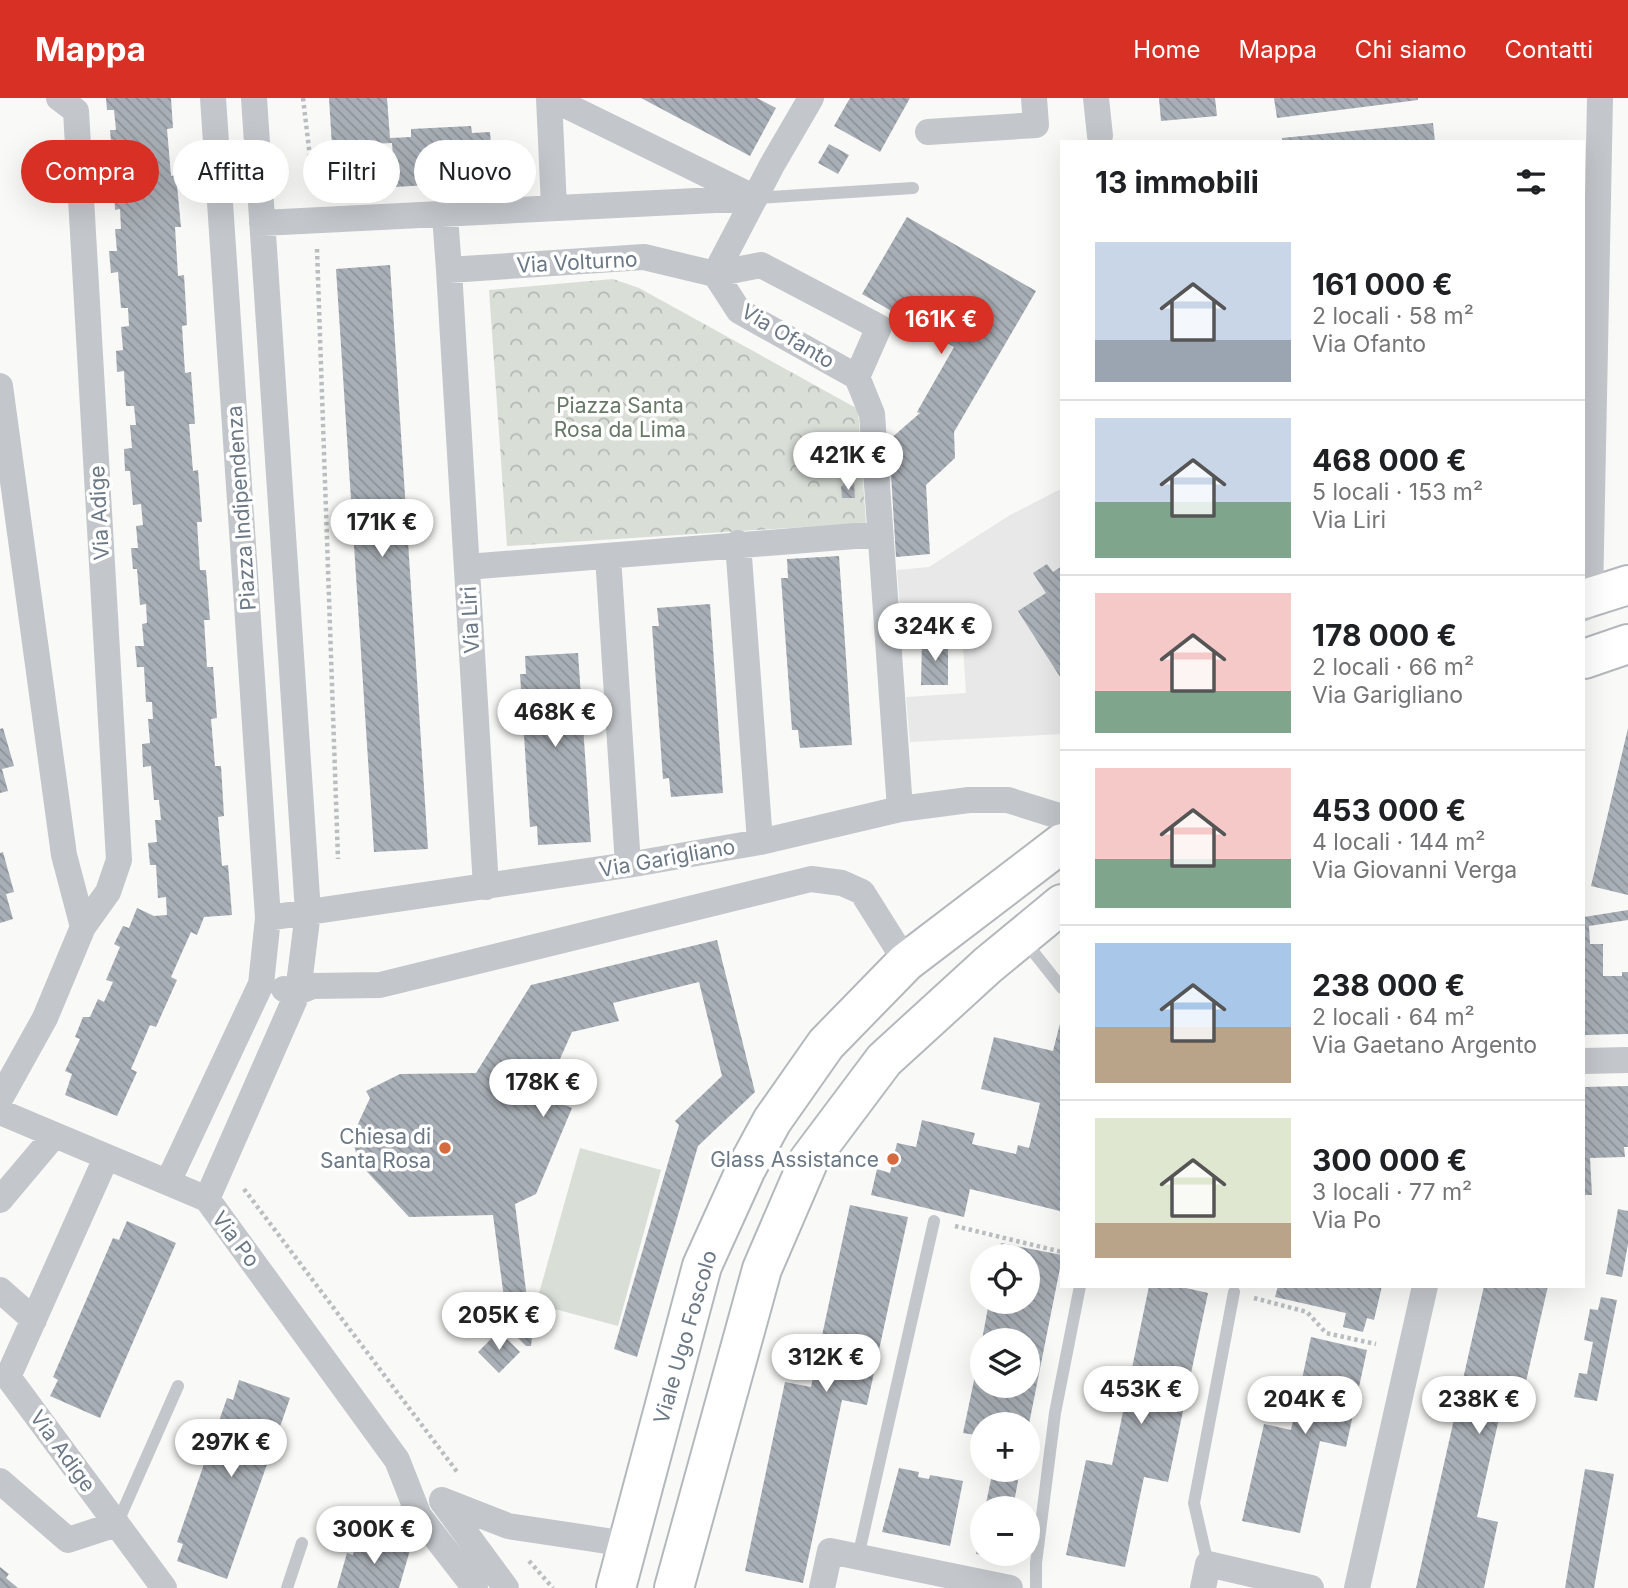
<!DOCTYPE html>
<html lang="it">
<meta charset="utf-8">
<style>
body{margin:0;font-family:Inter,sans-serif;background:#f2f2f2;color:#202124;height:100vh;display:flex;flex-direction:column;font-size:26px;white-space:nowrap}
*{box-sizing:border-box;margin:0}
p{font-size:23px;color:#757577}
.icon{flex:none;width:38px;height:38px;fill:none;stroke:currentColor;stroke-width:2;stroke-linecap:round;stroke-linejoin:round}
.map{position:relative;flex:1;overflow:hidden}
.details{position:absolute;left:1060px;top:42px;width:525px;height:1148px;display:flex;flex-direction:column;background:#fff;border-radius:0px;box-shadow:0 7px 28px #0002}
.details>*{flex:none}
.guide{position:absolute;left:21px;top:42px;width:665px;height:63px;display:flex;gap:14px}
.fabs{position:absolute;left:970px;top:1146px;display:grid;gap:14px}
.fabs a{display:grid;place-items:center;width:70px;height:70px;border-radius:50%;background:#fff;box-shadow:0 7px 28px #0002;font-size:35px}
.price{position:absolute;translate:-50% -60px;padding:0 16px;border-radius:24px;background:#fff;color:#222;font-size:23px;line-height:46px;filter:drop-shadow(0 2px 4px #0008)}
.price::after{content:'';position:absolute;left:50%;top:42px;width:21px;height:16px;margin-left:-10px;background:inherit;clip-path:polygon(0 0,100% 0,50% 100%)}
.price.on{background:#d93025;color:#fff}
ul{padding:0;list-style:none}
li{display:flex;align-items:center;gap:21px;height:175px;padding:0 35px}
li+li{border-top:2px solid #e0e0e0}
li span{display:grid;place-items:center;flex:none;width:196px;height:140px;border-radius:0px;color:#555}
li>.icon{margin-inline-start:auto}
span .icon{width:84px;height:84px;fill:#fffc;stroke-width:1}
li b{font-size:30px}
h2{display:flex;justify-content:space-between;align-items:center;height:84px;padding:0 35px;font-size:30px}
.pill{padding:0 24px;border-radius:32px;background:#fff;box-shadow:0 7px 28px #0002;font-size:24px;line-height:63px}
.pill.on{background:#d93025;color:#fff}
header{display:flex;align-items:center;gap:42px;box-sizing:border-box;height:98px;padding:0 35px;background:#d93025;color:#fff}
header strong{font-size:33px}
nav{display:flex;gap:38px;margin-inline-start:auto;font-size:24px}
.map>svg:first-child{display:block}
.built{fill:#e7e8e7}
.park{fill:url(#park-crowns)}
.pitch{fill:#d9ded7}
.building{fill:url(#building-back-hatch)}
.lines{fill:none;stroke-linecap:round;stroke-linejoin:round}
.primary-casing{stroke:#b4b8bc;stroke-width:42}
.path{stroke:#bbbec0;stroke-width:4.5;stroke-dasharray:3.5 3.5;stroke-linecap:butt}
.service{stroke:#c3c6ca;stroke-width:12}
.minor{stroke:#c3c6ca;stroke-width:26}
.primary{stroke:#fff;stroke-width:38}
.poi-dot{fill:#d46a3d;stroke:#fff;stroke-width:2.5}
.labels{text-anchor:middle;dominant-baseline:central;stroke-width:7;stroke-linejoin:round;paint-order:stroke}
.street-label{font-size:21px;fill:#6b7885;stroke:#fff}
.park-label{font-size:21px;fill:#677866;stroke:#fff}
.poi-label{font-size:21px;fill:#6b7885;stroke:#fff;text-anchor:end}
</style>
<header>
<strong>Mappa</strong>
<nav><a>Home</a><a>Mappa</a><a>Chi siamo</a><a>Contatti</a></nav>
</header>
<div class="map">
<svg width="1628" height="1490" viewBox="0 0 1628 1490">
<defs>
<pattern id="park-crowns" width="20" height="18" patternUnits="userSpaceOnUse" patternTransform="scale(1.75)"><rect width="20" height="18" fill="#d9ded7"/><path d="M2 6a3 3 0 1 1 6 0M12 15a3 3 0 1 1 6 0" fill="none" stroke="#b4b9b4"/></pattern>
<pattern id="building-back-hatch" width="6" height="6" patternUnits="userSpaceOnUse" patternTransform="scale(1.75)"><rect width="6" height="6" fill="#a9afb6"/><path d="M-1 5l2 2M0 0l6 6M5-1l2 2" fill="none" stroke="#8e939a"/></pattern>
</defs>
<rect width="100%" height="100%" fill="#f9f9f7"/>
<!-- built -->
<path class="built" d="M1061 391 1062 636 910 644 906 599 966 595 962 531 902 536 897 472 929 469 1010 417Z"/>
<!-- park -->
<path class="park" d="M613 181 639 190 858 311 866 425 507 448 489 192Z"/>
<!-- pitch -->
<path class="pitch" d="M580 1050 661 1072 618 1228 536 1206Z"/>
<!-- building -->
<path class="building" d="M106 0H171L173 30 167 31 171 78 176 77 181 129H175L178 178 184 177 187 227 182 228 185 275 191 274 195 326H189L193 373 198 372 202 424H197L200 472H206L210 522H204L207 569H213L217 620 211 621 215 668H221L224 718 218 719 222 768 228 767 232 817 204 819 197 837 191 834 171 879 177 882 156 929 150 927 131 971 137 974 117 1018 65 997 72 976 65 973 80 941 75 939 83 919H90L98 901 104 904 113 884 106 882 120 849 114 846 123 828 129 830 137 810 154 818 167 817 166 799 158 800 156 767H150L148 745 157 744 155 722H161L159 702H154L151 668 143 669 142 646 150 645 148 621H153L152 604H146L144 569H137L135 548H144L142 526 147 525 146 506 140 507 137 471H133L131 450H138L136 428 143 427 141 406 133 407 130 373H125L124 351 132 350 130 327H136L134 308H126L124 273 117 274 116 253 123 252 121 229 129 228 128 210H121L118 174 111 175 109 153H117L115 131H121L120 111 115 112 113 77 105 78 104 55H112L110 32H116L114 12H107Z
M329 0H387L390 40 411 39V31L471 28 472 35 490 34 494 83 395 89 392 45 332 48Z
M641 0H757L776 10 750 58Z
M850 0H910L880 54 834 28Z
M1159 0H1215L1217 18 1161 23Z
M1274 0H1418V2L1277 20Z
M1433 25 1435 44H1282V40Z
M829 46 849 57 838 76 818 65Z
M907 119 1036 193 954 334 955 360 926 387 930 456 896 459 889 342 920 315 917 314 954 249 862 196Z
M390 167 428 751 374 754 336 171Z
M854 387 855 400H842L841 388Z
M839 458 852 647 800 650 798 632H792L781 480H788L787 461Z
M1047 466 1053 474 1062 468V582L1018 513 1046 495 1033 475Z
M710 506 723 695 671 699 669 680 663 681 652 528H659L657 510Z
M922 543H948V587H921Z
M578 555 591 744 538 747 537 728 530 729 520 576H526L525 558Z
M3 630 14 668 2 671 8 693 0 695V631Z
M1628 630V797L1591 788Z
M3 754 14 794 6 796 13 821 0 825V755Z
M1628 812V822L1589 828 1590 846H1603V878H1622V874H1628V936L1584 937V819Z
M717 842 755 994 698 1048 637 1259 614 1251 679 1027 675 1023 722 978 699 884 613 905 619 923 572 934 543 999 572 1010 536 1096 515 1106 532 1240 531 1248H526L508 1230 493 1117 409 1119 359 1065 349 1030 357 1028 370 1000 366 993 400 976 476 975 531 887Z
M1062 918 1060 1113 970 1091 964 1119 871 1097 877 1071 890 1075 897 1045 916 1049 922 1022 975 1035 972 1046 1016 1056 1018 1047 1029 1050 1040 1005 981 991 994 939 1053 953Z
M1628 988V1049H1624L1625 1059 1590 1060 1592 1097H1584V989Z
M850 1107 908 1119 867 1307 842 1302 803 1485 745 1473 785 1284 811 1289Z
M1618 1111 1628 1113V1146L1622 1179 1606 1176Z
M127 1123 176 1145 100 1320 50 1298 58 1282 53 1279 113 1140 119 1142Z
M1001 1145 1062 1157V1160L1029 1326H982V1338L963 1335 981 1249 982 1288H1027V1242H982L989 1204H1027V1158H999Z
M1149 1188H1177L1208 1195 1168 1384 1144 1379 1125 1469 1066 1457 1086 1362 1112 1367Z
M1278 1188H1382L1374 1222 1367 1220 1363 1234 1343 1229 1346 1215 1275 1199Z
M1484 1188H1548L1524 1292 1506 1289 1477 1419 1498 1424 1484 1490H1416Z
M1601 1199 1617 1202 1597 1303 1574 1299 1579 1275 1587 1276 1593 1244 1584 1242 1590 1211 1598 1212Z
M499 1233 520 1254 499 1275 478 1254Z
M1311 1239 1367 1252 1346 1349 1320 1343 1300 1435 1242 1423 1264 1326 1291 1332Z
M239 1282 290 1300 227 1481 177 1463 183 1446 177 1444 227 1300 233 1302Z
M899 1370 919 1374 918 1379 929 1381 930 1377 963 1383 950 1448 882 1434Z
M1585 1371 1614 1376 1594 1490H1565Z
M993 1372H1020L1013 1410H985Z
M980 1435H982V1457L976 1456Z
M358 1437 410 1452 399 1490H337L347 1455 353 1457Z
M983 1456H1004L1003 1461Z
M0 1469 9 1476 6 1480 18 1490H0Z"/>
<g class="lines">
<defs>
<path id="primary" d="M1584 501 1628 487
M1584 561 1628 546
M616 1490 702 1168 746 1071 772 1023 826 946 906 864 1062 745
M674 1490 762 1171 809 1062 884 962 988 867 1062 806"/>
</defs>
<!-- primary casing -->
<use href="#primary" class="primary-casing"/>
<!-- path -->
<path class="path" d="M303 0 314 93
M317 151 338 761
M244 1091 458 1375
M955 1128 1062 1154
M1254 1200 1307 1214 1326 1235 1376 1246
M529 1463 553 1490"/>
<!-- service -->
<path class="service" d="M756 100 913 90
M1023 841 1062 890
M117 1426 178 1288
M858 1459 934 1123
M1208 1466 1194 1405 1234 1194
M287 1490 302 1445
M1036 1490V1465L1055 1315 1080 1188"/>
<!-- minor -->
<path class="minor" d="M59 0 76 13 119 762 108 794 83 829
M549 0 554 109
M551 0 753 99
M1096 0 1100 38
M928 34 1036 27 1034 0
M445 117 449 172 644 159 715 176 772 67 811 0
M262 125 755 100
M449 172 486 789
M857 279 879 229 761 167 715 176 739 213 857 279 872 316 900 711
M0 288 64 757 83 829 45 920 0 1001
M738 445 760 744
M608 458 628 767
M467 469 880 436
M1584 510 1590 499 1600 0
M268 820 628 767 760 744 900 711 969 702H1008L1062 719
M284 891 298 894 313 888 380 887 811 781 842 785 862 794 906 864
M1584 963 1628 962
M0 1014 207 1101 397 1362 419 1418 475 1490
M106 1060 8 1279 164 1490
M168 1084 261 886 268 820 213 0
M207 1101 298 894 308 814 254 0
M0 1102 53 1039
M0 1192 34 1222
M0 1383 68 1442 117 1426
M442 1402 508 1428 627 1446
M442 1403 506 1490
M822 1490 830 1453 1010 1490
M1203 1490 1208 1466 1311 1490
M1357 1490 1425 1188"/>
<!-- primary -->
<use href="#primary" class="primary"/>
</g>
<!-- markers -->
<g class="poi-dot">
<circle cx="445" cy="1050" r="7"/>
<circle cx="893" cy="1061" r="7"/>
</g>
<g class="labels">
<!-- street labels -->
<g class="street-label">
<text transform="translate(577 164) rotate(-3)">Via Volturno</text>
<text transform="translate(788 238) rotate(31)">Via Ofanto</text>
<text transform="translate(241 410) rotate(-94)">Piazza Indipendenza</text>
<text transform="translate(99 415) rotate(-93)">Via Adige</text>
<text transform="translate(470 522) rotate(-93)">Via Liri</text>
<text transform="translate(667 760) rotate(-10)">Via Garigliano</text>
<text transform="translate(236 1141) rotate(53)">Via Po</text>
<text transform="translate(685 1239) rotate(-74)">Viale Ugo Foscolo</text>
<text transform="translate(63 1353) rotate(54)">Via Adige</text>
</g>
<!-- park labels -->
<g class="park-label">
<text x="620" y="307">Piazza Santa<tspan x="620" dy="24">Rosa da Lima</tspan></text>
</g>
<!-- poi labels -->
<g class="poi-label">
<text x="431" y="1038">Chiesa di<tspan x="431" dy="24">Santa Rosa</tspan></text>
<text x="879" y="1061">Glass Assistance</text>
</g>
</g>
</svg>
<div class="fabs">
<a><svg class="icon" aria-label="locate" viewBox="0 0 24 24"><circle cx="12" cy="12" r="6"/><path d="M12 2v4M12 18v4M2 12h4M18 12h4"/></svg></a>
<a><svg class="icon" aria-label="layers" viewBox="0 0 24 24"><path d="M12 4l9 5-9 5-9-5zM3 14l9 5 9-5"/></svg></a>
<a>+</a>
<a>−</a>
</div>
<b class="price on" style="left:941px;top:258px">161K €</b>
<b class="price" style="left:848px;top:394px">421K €</b>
<b class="price" style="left:382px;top:461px">171K €</b>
<b class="price" style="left:935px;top:565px">324K €</b>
<b class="price" style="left:555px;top:651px">468K €</b>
<b class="price" style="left:543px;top:1021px">178K €</b>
<b class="price" style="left:499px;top:1254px">205K €</b>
<b class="price" style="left:826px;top:1296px">312K €</b>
<b class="price" style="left:1141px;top:1328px">453K €</b>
<b class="price" style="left:1305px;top:1338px">204K €</b>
<b class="price" style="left:1479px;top:1338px">238K €</b>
<b class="price" style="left:231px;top:1381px">297K €</b>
<b class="price" style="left:374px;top:1468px">300K €</b>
<div class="guide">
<a class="pill on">Compra</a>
<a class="pill">Affitta</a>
<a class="pill">Filtri</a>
<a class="pill">Nuovo</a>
</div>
<section class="details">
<h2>13 immobili<svg class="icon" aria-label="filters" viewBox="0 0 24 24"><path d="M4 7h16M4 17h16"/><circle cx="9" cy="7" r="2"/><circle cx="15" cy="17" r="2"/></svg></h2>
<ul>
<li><span style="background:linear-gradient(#c9d6e8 70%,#9aa5b1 0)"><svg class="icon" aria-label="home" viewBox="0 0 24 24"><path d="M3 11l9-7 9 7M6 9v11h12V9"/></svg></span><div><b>161 000 €</b><p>2 locali · 58 m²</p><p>Via Ofanto</p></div></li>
<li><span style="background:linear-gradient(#c9d6e8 60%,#7fa58c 0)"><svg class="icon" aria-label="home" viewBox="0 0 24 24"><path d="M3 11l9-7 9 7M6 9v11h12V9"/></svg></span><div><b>468 000 €</b><p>5 locali · 153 m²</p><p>Via Liri</p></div></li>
<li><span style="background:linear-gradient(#f6c9c9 70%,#7fa58c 0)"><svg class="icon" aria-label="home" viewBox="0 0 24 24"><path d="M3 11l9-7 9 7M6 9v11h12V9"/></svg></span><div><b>178 000 €</b><p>2 locali · 66 m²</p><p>Via Garigliano</p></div></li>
<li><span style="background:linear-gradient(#f6c9c9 65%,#7fa58c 0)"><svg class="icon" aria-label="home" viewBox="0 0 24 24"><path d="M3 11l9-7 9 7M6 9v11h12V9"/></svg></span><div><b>453 000 €</b><p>4 locali · 144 m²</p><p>Via Giovanni Verga</p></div></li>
<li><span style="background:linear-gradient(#a9c7e8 60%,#b9a48a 0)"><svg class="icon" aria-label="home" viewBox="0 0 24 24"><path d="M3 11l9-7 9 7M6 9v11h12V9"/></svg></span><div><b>238 000 €</b><p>2 locali · 64 m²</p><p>Via Gaetano Argento</p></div></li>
<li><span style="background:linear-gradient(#dfe7d0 75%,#b9a48a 0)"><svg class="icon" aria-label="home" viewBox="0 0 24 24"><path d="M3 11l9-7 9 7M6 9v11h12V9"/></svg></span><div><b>300 000 €</b><p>3 locali · 77 m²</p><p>Via Po</p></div></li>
</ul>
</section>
</div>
